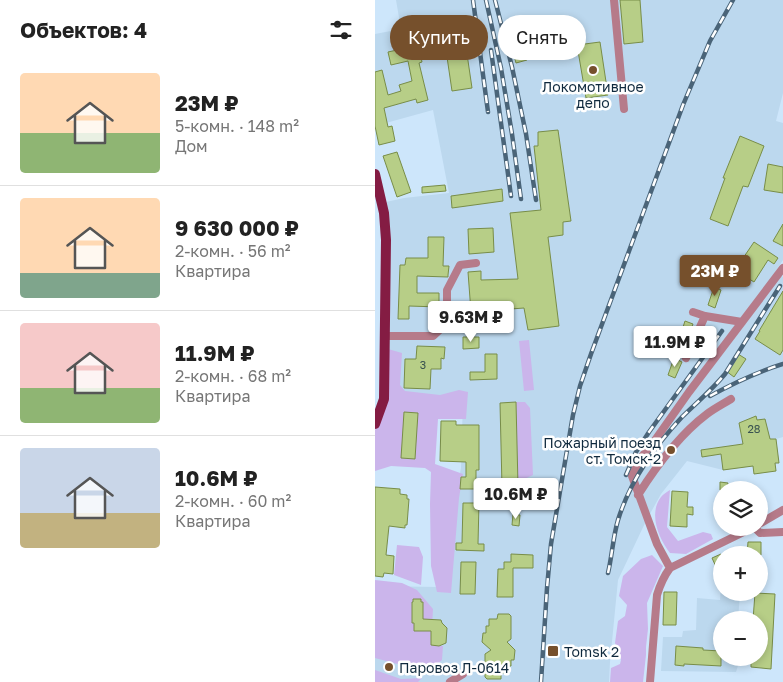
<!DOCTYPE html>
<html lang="ru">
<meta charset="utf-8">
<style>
body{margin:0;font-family:"Golos Text",sans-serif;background:#f2f2f2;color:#222;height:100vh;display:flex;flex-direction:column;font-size:19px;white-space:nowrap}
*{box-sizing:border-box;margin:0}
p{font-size:16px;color:#767676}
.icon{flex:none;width:28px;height:28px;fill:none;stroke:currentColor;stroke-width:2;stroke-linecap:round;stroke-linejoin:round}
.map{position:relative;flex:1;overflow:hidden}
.drawer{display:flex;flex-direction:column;background:#fff;width:375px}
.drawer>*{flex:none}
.hud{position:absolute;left:15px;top:15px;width:318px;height:45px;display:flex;gap:10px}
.fabs{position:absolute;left:338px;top:481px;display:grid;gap:10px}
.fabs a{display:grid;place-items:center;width:55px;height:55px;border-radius:50%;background:#fff;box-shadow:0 2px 8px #0003;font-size:25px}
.price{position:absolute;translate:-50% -42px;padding:0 11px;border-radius:5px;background:#fff;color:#222;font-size:16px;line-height:32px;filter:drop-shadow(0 1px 2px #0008)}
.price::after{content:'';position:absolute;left:50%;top:30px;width:15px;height:11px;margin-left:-8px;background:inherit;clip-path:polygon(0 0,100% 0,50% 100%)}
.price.selected{background:#76502c;color:#fff}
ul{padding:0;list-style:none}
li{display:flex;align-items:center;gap:15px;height:125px;padding:0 20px}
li+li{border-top:1px solid #e0e0e0}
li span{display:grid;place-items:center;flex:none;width:140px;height:100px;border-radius:5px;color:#555}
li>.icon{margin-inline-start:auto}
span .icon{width:60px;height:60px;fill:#fffc;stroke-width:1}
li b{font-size:21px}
h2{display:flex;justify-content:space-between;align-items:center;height:60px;padding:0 20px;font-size:21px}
.pill{padding:0 18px;border-radius:22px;background:#fff;box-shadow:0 2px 8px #0003;font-size:18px;line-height:45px}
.pill.selected{background:#76502c;color:#fff}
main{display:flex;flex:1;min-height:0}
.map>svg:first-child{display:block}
.built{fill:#bcd8ee}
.green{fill:#cbb5eb}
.building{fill:#b7ce87;stroke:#788d48}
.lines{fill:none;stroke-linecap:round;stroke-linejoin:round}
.minor{stroke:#b67b8a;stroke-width:8}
.major{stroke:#841c43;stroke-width:10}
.rail-casing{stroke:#4a6478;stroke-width:4.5}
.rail{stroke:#fff;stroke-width:2.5;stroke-dasharray:8;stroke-linecap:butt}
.poi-dot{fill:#76502c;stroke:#fff;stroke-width:2}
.labels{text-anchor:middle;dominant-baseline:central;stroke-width:5;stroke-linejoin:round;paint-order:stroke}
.number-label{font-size:11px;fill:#395250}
.poi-label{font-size:14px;fill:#0f293d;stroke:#fff;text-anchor:start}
</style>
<main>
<section class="drawer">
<h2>Объектов: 4<svg class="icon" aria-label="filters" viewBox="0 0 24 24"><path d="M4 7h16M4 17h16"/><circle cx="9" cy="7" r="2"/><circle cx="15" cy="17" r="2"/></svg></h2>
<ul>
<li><span style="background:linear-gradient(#ffd9b3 60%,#8fb573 0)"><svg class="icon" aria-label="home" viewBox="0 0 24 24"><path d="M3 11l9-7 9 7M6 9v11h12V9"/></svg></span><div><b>23M ₽</b><p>5-комн. · 148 m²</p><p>Дом</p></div></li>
<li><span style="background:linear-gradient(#ffd9b3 75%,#7fa58c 0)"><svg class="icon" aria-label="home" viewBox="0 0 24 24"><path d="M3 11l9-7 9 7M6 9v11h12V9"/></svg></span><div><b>9 630 000 ₽</b><p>2-комн. · 56 m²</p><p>Квартира</p></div></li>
<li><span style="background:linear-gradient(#f6c9c9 65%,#8fb573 0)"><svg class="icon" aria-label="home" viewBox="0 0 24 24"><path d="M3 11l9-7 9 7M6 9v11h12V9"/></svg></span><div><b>11.9M ₽</b><p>2-комн. · 68 m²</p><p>Квартира</p></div></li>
<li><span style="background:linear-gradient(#c9d6e8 65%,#c2b280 0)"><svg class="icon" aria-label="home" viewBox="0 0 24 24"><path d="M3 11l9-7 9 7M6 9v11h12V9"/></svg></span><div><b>10.6M ₽</b><p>2-комн. · 60 m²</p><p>Квартира</p></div></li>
</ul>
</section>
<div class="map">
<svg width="408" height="682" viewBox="0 0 408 682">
<rect width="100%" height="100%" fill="#cde6fb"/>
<!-- built -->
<path class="built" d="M21 0H408V93L401 121 408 123V260L400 272 408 277V437L401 439 404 463 348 470 312 461 286 494 271 521 243 580 235 662 234 682H0V586L63 587 86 468 88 399 13 396 11 202 29 198 74 193 58 110 0 126V34L26 29Z
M346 585V592L365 593 363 620H346V658H367V659H365L361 672 286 671 288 637H307L308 631 321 630 322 598 345 600Z"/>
<!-- green -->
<path class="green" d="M154 340 159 390 149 391 144 341Z
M13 349 27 353 25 385 30 391 65 395 84 390 93 392 91 419H63L60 464 88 474 84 498 76 593 62 592 56 566 55 504 56 472 50 468 16 466 0 471V430L4 423Z
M141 402H150L155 408 158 475 143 482Z
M295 490 292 527 303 541 328 532 336 534 338 539 311 554 295 553C284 539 273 514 286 497 288 494 292 492 295 490Z
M22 545 44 547 48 557 46 585 19 575Z
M277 555 288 566 272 603 273 629 271 647V655L268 682H235L236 668 245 664 246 660 240 643 243 621 250 616 252 605 244 596 248 576 266 559Z
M0 580 27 583 42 590 58 609 56 645 68 646 67 660 61 665 30 666 0 658Z
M0 670 26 679 47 678 43 682H0Z"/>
<!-- building -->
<path class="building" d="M245 0H265L268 42 249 44Z
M88 31 89 42 62 46 61 35Z
M146 32 152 60 141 63 135 40H138L137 34Z
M41 35 47 62 44 63 53 100 42 103 41 99 9 108 13 127 17 126 20 141 4 145 0 126V72L7 70 13 95 26 91 24 85 37 81 33 61 16 65 13 52 31 48 29 38Z
M225 42 233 95 211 98 202 45Z
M92 54 97 88 77 91 72 57Z
M183 130 196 221 188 222V235L173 237 184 326 153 330 149 308 96 312 93 272 106 271V280L143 279 135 213 166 210 159 146H163V132Z
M365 136 389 146 373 187 368 186 353 226 335 219 350 178H348Z
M22 152 36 192 22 197 8 156Z
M393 164 408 167V193L389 190Z
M70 185 71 191 47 193V187Z
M127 189 128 201 77 208 76 196Z
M408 224V246L398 241Z
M118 228 119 252 94 254 93 229Z
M53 237H69L68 266H74L73 275V277L42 276V293H64V307L34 306V319H23L25 265H30L31 258H53Z
M379 242 403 258 399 264 393 260 379 282 360 270Z
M339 287 346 290 340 308 333 305Z
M408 291V350L405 355 380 339 385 331H384Z
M310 321 318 324 308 350 301 349Z
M88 337H104V348L88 349Z
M42 346 70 347 69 359 66 358V369H56L55 389 29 388 30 359H41Z
M110 354H122V379L95 380V372H110Z
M363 354 371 359 359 377 351 371Z
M299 358 307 362 300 378 293 375Z
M141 402 143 486H151L152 504 122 505 121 487H127L125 403Z
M29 412 43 413 40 459 26 458Z
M381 416 382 420 390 419 395 439H401L404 463H400L401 471 379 474 378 466 348 470 346 454 327 457 326 450 368 444 364 423Z
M66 421H81V425H104V470H101V489H85L86 477H91V462L65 461Z
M345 482 353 483 352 490H345Z
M0 487 25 489V494L32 495V499H34L32 525H30V528L14 526 11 555 19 556 18 574 9 573 8 577 0 576Z
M297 491 313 492 312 507H318V515L312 514V527L295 526Z
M88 503H104L103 544H109V551L81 550V543H87Z
M138 514 145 515 144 526 137 525Z
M373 542H386V555H372Z
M136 554 158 555V568H138V597H122L123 569H129V562H136Z
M346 554V567L342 569 337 558Z
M86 562H101L100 594H85Z
M289 592H302L301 625H288Z
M380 593 400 594 396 669 376 667V658H384V620H378Z
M38 599H46V602H48V619L66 620 67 623 72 628 71 643 64 646 56 645V631H39V623H37V602H38Z
M123 614H134L136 616V639L132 642 140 650 139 660H136V666H133V673H126V679H112L110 677V654L116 650 107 642 108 633H111V626H114V619H122Z
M301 646 328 648V650L346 651V666L309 664V666L300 665Z"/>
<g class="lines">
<!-- minor -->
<path class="minor" d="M239 0 249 109
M318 312 330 316 367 322
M10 336H58L72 323V290L85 265 101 263
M311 358 330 316
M263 495C282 465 304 435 332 414 340 408 348 404 356 399
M384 524 408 510
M380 528 385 533 408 532
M295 568 282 544 257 476 265 459 278 443 314 392 408 268
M75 682 88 674
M275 682 282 595C285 585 289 576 295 568L377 528"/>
<!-- major -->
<path class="major" d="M0 174 9 213 11 240 9 399 0 424"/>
<defs>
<path id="rail" d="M98 0 113 112
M111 0 126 68 137 134 146 199
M120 0 137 67 151 134 161 200
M116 50 136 196
M335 396C359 383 382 372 408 364
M251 475 261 452 274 432 347 331
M233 573C237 556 238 537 243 520 255 481 279 447 307 417 321 403 337 390 350 374L405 286
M166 682 172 588 176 544 198 415 205 386 216 354 308 105 335 41 358 0"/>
</defs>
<!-- rail casing -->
<use href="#rail" class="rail-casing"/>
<!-- rail -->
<use href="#rail" class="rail"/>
</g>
<!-- markers -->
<g class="poi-dot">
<circle cx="218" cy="70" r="5"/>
<circle cx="296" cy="450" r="5"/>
<rect x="172" y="645" width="12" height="12" rx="2.5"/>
<circle cx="14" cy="667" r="5"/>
</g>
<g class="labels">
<!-- number labels -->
<g class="number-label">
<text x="48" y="364">3</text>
<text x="379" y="428">28</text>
</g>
<!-- poi labels -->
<g class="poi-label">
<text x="218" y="86" text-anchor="middle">Локомотивное<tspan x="218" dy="16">депо</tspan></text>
<text x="286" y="442" text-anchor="end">Пожарный поезд<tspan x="286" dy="16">ст. Томск-2</tspan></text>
<text x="189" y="651">Tomsk 2</text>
<text x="24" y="667">Паровоз Л-0614</text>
</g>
</g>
</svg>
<div class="fabs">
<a><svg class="icon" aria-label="layers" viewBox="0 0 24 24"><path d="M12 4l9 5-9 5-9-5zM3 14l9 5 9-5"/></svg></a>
<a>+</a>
<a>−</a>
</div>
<b class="price selected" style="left:340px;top:297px">23M ₽</b>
<b class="price" style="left:96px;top:343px">9.63M ₽</b>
<b class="price" style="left:300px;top:368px">11.9M ₽</b>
<b class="price" style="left:141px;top:520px">10.6M ₽</b>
<div class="hud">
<a class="pill selected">Купить</a>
<a class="pill">Снять</a>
</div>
</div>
</main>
